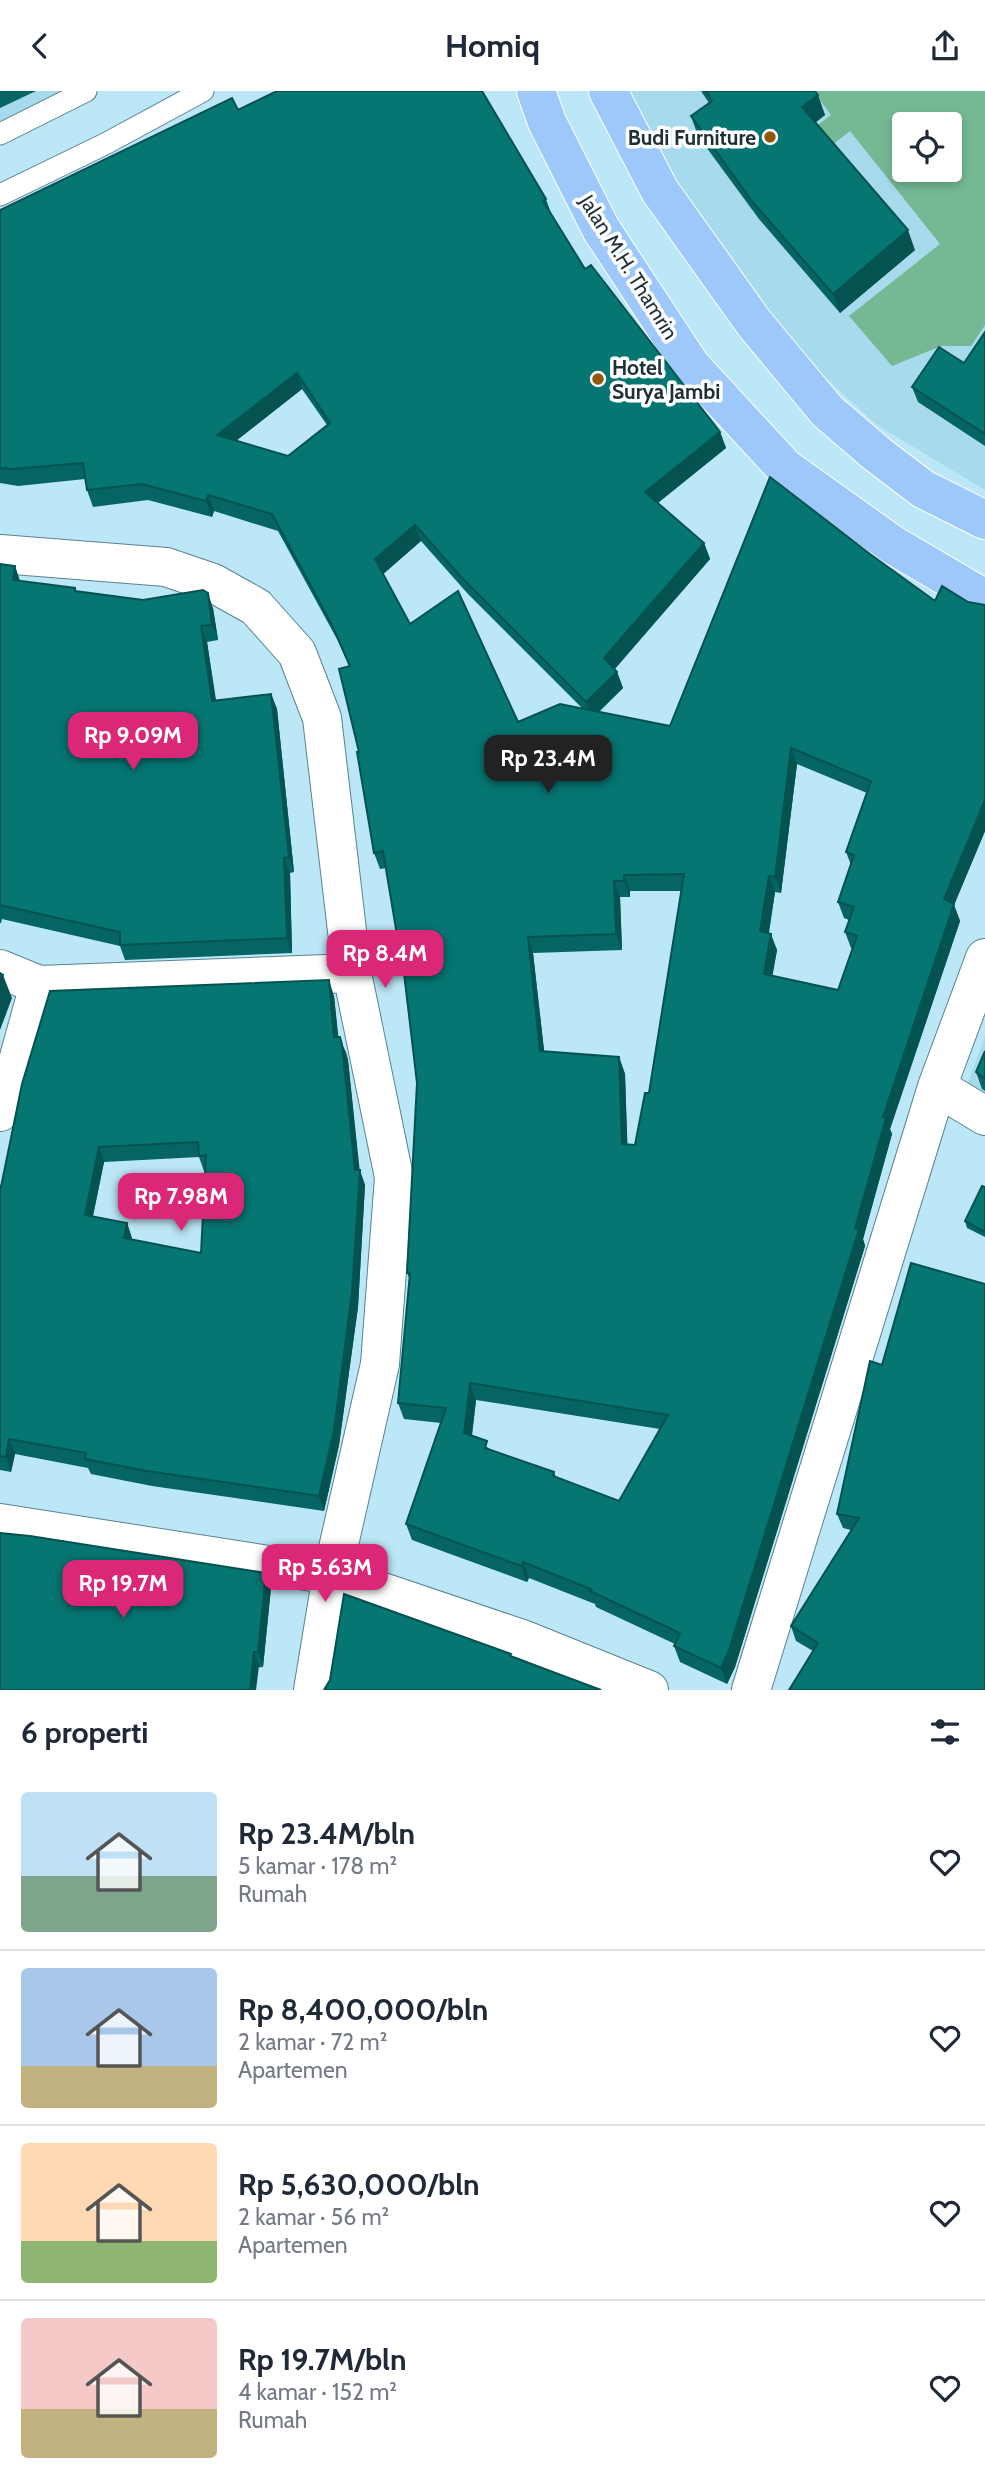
<!DOCTYPE html>
<html lang="id">
<meta charset="utf-8">
<style>
body{margin:0;font-family:Cabin,sans-serif;background:#f2f2f3;color:#1f2937;height:100vh;display:flex;flex-direction:column;font-size:26px;white-space:nowrap}
*{box-sizing:border-box;margin:0}
p{font-size:23px;color:#747a83}
.icon{flex:none;width:38px;height:38px;fill:none;stroke:currentColor;stroke-width:2;stroke-linecap:round;stroke-linejoin:round}
.map{position:relative;height:1599px;overflow:hidden}
.drawer{display:flex;flex-direction:column;background:#fff;flex:1}
.drawer>*{flex:none}
.fabs{position:absolute;left:892px;top:21px;display:grid;gap:14px}
.fabs a{display:grid;place-items:center;width:70px;height:70px;border-radius:7px;background:#fff;box-shadow:0 4px 10px #0003;font-size:35px}
.price{position:absolute;translate:-50% -60px;padding:0 16px;border-radius:14px;background:#db2777;color:#fff;font-size:23px;line-height:46px;filter:drop-shadow(0 2px 4px #0008)}
.price::after{content:'';position:absolute;left:50%;top:42px;width:21px;height:16px;margin-left:-10px;background:inherit;clip-path:polygon(0 0,100% 0,50% 100%)}
.price.selected{background:#222;color:#fff}
ul{padding:0;list-style:none}
li{display:flex;align-items:center;gap:21px;height:175px;padding:0 21px}
li+li{border-top:2px solid #e0e1e3}
li span{display:grid;place-items:center;flex:none;width:196px;height:140px;border-radius:7px;color:#555}
li>.icon{margin-inline-start:auto}
span .icon{width:84px;height:84px;fill:#fffc;stroke-width:1}
li b{font-size:30px}
h2{display:flex;justify-content:space-between;align-items:center;height:84px;padding:0 21px;font-size:30px}
header{display:flex;justify-content:space-between;align-items:center;height:91px;padding:0 21px;background:#fff;font-size:32px;font-weight:700}
.map>svg:first-child{display:block}
.built{fill:#a7daec;fill-rule:evenodd}
.forest{fill:#75b894;fill-rule:evenodd}
.lines{fill:none;stroke-linecap:round;stroke-linejoin:round}
.service-casing{stroke:#5a8291;stroke-width:23}
.minor-casing{stroke:#5a8291;stroke-width:40}
.trunk-casing{stroke:#fff;stroke-width:40}
.service{stroke:#fff;stroke-width:21}
.minor{stroke:#fff;stroke-width:38}
.trunk{stroke:#9fc8fa;stroke-width:38}
.wall{fill:#056563;fill-rule:evenodd}
.shaded-wall{fill:#045350}
.building{fill:#067673;stroke:#045350;stroke-width:2;fill-rule:evenodd}
.poi-dot{fill:#90580f;stroke:#fff;stroke-width:2.5}
.labels{text-anchor:middle;dominant-baseline:central;stroke-width:7;stroke-linejoin:round;paint-order:stroke}
.poi-label{font-size:21px;font-weight:bold;fill:#1f3036;stroke:#fff;text-anchor:end}
.street-label{font-size:21px;fill:#1f3036;stroke:#fff}
</style>
<header><svg class="icon" aria-label="back" viewBox="0 0 24 24"><path d="M15 5l-7 7 7 7"/></svg>Homiq<svg class="icon" aria-label="share" viewBox="0 0 24 24"><path d="M12 15V3M7 8l5-5 5 5M5 13v7h14v-7"/></svg></header>
<div class="map">
<svg width="985" height="1599" viewBox="0 0 985 1599">
<rect width="100%" height="100%" fill="#bce7f7"/>
<!-- built -->
<path class="built" d="M0 0H74L0 36Z
M594 0H985V399L877 334 750 217ZM905 33H950V79H905Z
M985 945V1010L966 997Z"/>
<!-- forest -->
<path class="forest" d="M813 0H985V234L971 255H941L892 275 849 225 940 153 850 40 759 112 746 88 831 24ZM905 33H950V79H905Z"/>
<g class="lines">
<defs>
<path id="service" d="M0 43 86 0
M0 104 105 53 203 0"/>
<path id="minor" d="M0 463 166 476 213 492 256 516 297 562 322 627 352 882 394 1086 380 1273 332 1484 313 1599
M0 878 39 894 352 882
M937 996 985 1025
M0 1021 18 970 39 894
M0 1432 332 1484 525 1549 649 1599
M751 1599 937 996 985 867"/>
<path id="trunk" d="M536 0 547 31 601 138 691 275 785 377 893 454 985 508
M608 0 660 100 754 232 827 320 877 363 923 398 985 429"/>
</defs>
<!-- service casing -->
<use href="#service" class="service-casing"/>
<!-- minor casing -->
<use href="#minor" class="minor-casing"/>
<!-- trunk casing -->
<use href="#trunk" class="trunk-casing"/>
<!-- service -->
<use href="#service" class="service"/>
<!-- minor -->
<use href="#minor" class="minor"/>
<!-- trunk -->
<use href="#trunk" class="trunk"/>
</g>
<!-- wall -->
<path class="wall" d="M0 0H36L0 17Z
M701 0H815L825 24 815 32 915 159 840 222 759 128 698 45 691 25 709 12Z
M238 19 546 108 552 125 585 178 720 341 726 357 658 412 704 452 710 468 615 578 617 581 623 597 599 621 670 635 870 463 935 510 968 511 985 514V740L954 814 960 830 890 1038 892 1043 863 1148 865 1155 735 1576 727 1593 680 1571 674 1555 675 1553 596 1516 595 1513 529 1487 527 1491 412 1449 406 1433 441 1332 404 1328 398 1312 410 1189 407 1182 417 992 401 864 399 856 386 777 380 778 374 762 359 661 349 575 338 550 278 440 214 420 212 426 148 409 93 416 87 399 85 388 18 395 0 392V119ZM302 298 327 334 288 365 236 350ZM421 450 468 503 582 617 518 631 410 533 383 483ZM797 673 867 702 846 761 851 774 838 811 844 827 849 829 845 841 851 857H852L838 899 772 885 777 859 769 842 775 801 781 802ZM630 800H682L649 1002 635 1054 627 1053 625 983 619 966 544 960 533 862 622 859 620 806H630ZM476 1309 660 1338 619 1410 556 1386 554 1381 491 1359 472 1345Z
M985 241V355L918 311 912 296 964 272Z
M0 473 15 475 20 490 77 501 213 517 218 549 207 551 216 609 271 603 277 618 294 781 290 782 292 862 125 869 120 855 2 828 1 832H0Z
M334 905 338 946 346 961 348 969 359 1079 365 1094 358 1216 339 1354 324 1420 152 1395 91 1383 88 1377 15 1363 11 1381 0 1379V1095ZM199 1066 204 1080H205L201 1162 132 1148 127 1132 93 1125 104 1071Z
M985 960V1000L982 998 976 981Z
M985 1096V1146L967 1137 965 1130Z
M882 1274 985 1599 813 1560 796 1550 791 1535 851 1439 843 1437 837 1423Z
M266 1482 271 1497 263 1576 0 1599Z"/>
<!-- shaded-wall -->
<path class="shaded-wall" d="M818 4 825 24 809 36 802 16Z
M908 139 915 159 840 222 833 203Z
M297 282 302 298 223 360 217 344Z
M720 341 726 357 651 417 645 401Z
M208 404 214 420 212 426 206 410Z
M415 434 421 450 381 485 375 468Z
M704 452 710 468 610 583 604 567Z
M15 475 20 491 13 489Z
M208 502 213 517 218 549 212 534Z
M201 535 207 551 218 625 212 610Z
M617 581 623 597 592 627 586 611Z
M271 603 277 618 294 781 289 766Z
M791 657 797 673 781 802 775 786Z
M985 709V740L954 814 960 830 890 1038 892 1043 863 1148 865 1155 735 1576 727 1593 721 1577 855 1137 883 1026 944 808Z
M284 767 290 782 292 862 287 847Z
M624 784 630 800V806L624 790Z
M769 785 775 801 766 857 760 840Z
M614 790 620 806 622 859 616 843Z
M771 843 777 859 770 899 764 883Z
M528 846 533 862 546 976 540 960Z
M3 884 12 907 0 939V893Z
M329 889 334 905 340 961 334 946Z
M340 946 348 969 360 1082V1079L365 1094 358 1216 339 1354 324 1420 319 1405 355 1079Z
M619 966 625 983 628 1069 622 1053Z
M99 1056 104 1071 90 1139 85 1124Z
M127 1132 132 1147 129 1162 124 1147Z
M470 1292 476 1309 470 1358 464 1342Z
M9 1348 15 1363 11 1381 6 1366Z
M523 1471 529 1487 527 1491 521 1475Z
M266 1482 271 1497 263 1576 258 1561Z
M254 1561 259 1575 256 1599H250Z"/>
<!-- building -->
<path class="building" d="M277 0H482L546 108 543 110 585 178 591 174 720 341 645 401 704 452 604 567 617 581 586 611 462 487 415 434 375 468 410 533 458 500 518 631 560 613 670 635 770 386 870 463 935 510 942 495 968 511 985 514V709L944 808 954 813 883 1026 886 1027 855 1137 859 1138 729 1559 721 1577 674 1555 680 1542 590 1500 591 1498 523 1471 521 1475 406 1433 446 1317 398 1312 410 1182H407L417 992 401 856H399L383 760 374 762 357 661H359L339 578 350 575 332 534 272 423 208 404 206 410 142 393 87 399 83 372 12 378 0 377V119L232 7 238 19ZM297 282 330 332 288 365 217 344ZM791 657 871 690 846 761 854 764 838 811 854 816 845 841 857 845 838 899 764 883 771 843 760 840 769 785 775 786ZM684 783 649 1002H645L635 1054 622 1053 619 966 540 960 528 846 616 843 614 790H624V784ZM470 1292 668 1324 619 1410 553 1385 554 1381 485 1357 487 1350 464 1342Z
M706 0H815L818 4 802 16 908 139 833 203 751 109 691 25 712 10Z
M985 241V343L912 296 939 256 964 272Z
M0 473 15 475 13 489 75 497V500L143 509 203 499 208 502 212 534 201 535 212 610 271 603 289 766 284 767 287 847 120 854V841L0 814Z
M0 882 3 884 0 893Z
M329 889 334 946H340L342 954 355 1079H360L352 1201 334 1339 319 1405 147 1380 85 1368 86 1362 9 1348 6 1366 0 1365V1095L1 1096 22 993 50 900ZM198 1051 199 1065 206 1064 201 1162 124 1147 127 1132 85 1124 99 1056Z
M985 960V988L976 981Z
M982 1095 985 1096V1141L965 1130Z
M911 1172 985 1193V1599H789L818 1552 791 1535 859 1427 837 1423 870 1270 882 1274Z
M0 1442 30 1445 266 1482 258 1561H254L250 1599H0Z
M344 1503 511 1563 510 1565 601 1599H324L330 1589Z"/>
<!-- markers -->
<g class="poi-dot">
<circle cx="770" cy="46" r="7"/>
<circle cx="598" cy="288" r="7"/>
</g>
<g class="labels">
<!-- poi labels -->
<g class="poi-label">
<text x="756" y="46">Budi Furniture</text>
<text x="612" y="276" text-anchor="start">Hotel<tspan x="612" dy="24">Surya Jambi</tspan></text>
</g>
<!-- street labels -->
<g class="street-label">
<text transform="translate(629 176) rotate(58)">Jalan M.H. Thamrin</text>
</g>
</g>
</svg>
<div class="fabs">
<a><svg class="icon" aria-label="locate" viewBox="0 0 24 24"><circle cx="12" cy="12" r="6"/><path d="M12 2v4M12 18v4M2 12h4M18 12h4"/></svg></a>
</div>
<b class="price" style="left:133px;top:681px">Rp 9.09M</b>
<b class="price selected" style="left:548px;top:704px">Rp 23.4M</b>
<b class="price" style="left:385px;top:899px">Rp 8.4M</b>
<b class="price" style="left:181px;top:1142px">Rp 7.98M</b>
<b class="price" style="left:325px;top:1513px">Rp 5.63M</b>
<b class="price" style="left:123px;top:1529px">Rp 19.7M</b>
</div>
<section class="drawer">
<h2>6 properti<svg class="icon" aria-label="filters" viewBox="0 0 24 24"><path d="M4 7h16M4 17h16"/><circle cx="9" cy="7" r="2"/><circle cx="15" cy="17" r="2"/></svg></h2>
<ul>
<li><span style="background:linear-gradient(#bfe0f5 60%,#7fa58c 0)"><svg class="icon" aria-label="home" viewBox="0 0 24 24"><path d="M3 11l9-7 9 7M6 9v11h12V9"/></svg></span><div><b>Rp 23.4M/bln</b><p>5 kamar · 178 m²</p><p>Rumah</p></div><svg class="icon" aria-label="heart" viewBox="0 0 24 24"><path d="M12 20l-8-8c-3-5 5-10 8-4 3-6 11-1 8 4z"/></svg></li>
<li><span style="background:linear-gradient(#a9c7e8 70%,#c2b280 0)"><svg class="icon" aria-label="home" viewBox="0 0 24 24"><path d="M3 11l9-7 9 7M6 9v11h12V9"/></svg></span><div><b>Rp 8,400,000/bln</b><p>2 kamar · 72 m²</p><p>Apartemen</p></div><svg class="icon" aria-label="heart" viewBox="0 0 24 24"><path d="M12 20l-8-8c-3-5 5-10 8-4 3-6 11-1 8 4z"/></svg></li>
<li><span style="background:linear-gradient(#ffd9b3 70%,#8fb573 0)"><svg class="icon" aria-label="home" viewBox="0 0 24 24"><path d="M3 11l9-7 9 7M6 9v11h12V9"/></svg></span><div><b>Rp 5,630,000/bln</b><p>2 kamar · 56 m²</p><p>Apartemen</p></div><svg class="icon" aria-label="heart" viewBox="0 0 24 24"><path d="M12 20l-8-8c-3-5 5-10 8-4 3-6 11-1 8 4z"/></svg></li>
<li><span style="background:linear-gradient(#f6c9c9 65%,#c2b280 0)"><svg class="icon" aria-label="home" viewBox="0 0 24 24"><path d="M3 11l9-7 9 7M6 9v11h12V9"/></svg></span><div><b>Rp 19.7M/bln</b><p>4 kamar · 152 m²</p><p>Rumah</p></div><svg class="icon" aria-label="heart" viewBox="0 0 24 24"><path d="M12 20l-8-8c-3-5 5-10 8-4 3-6 11-1 8 4z"/></svg></li>
</ul>
</section>
